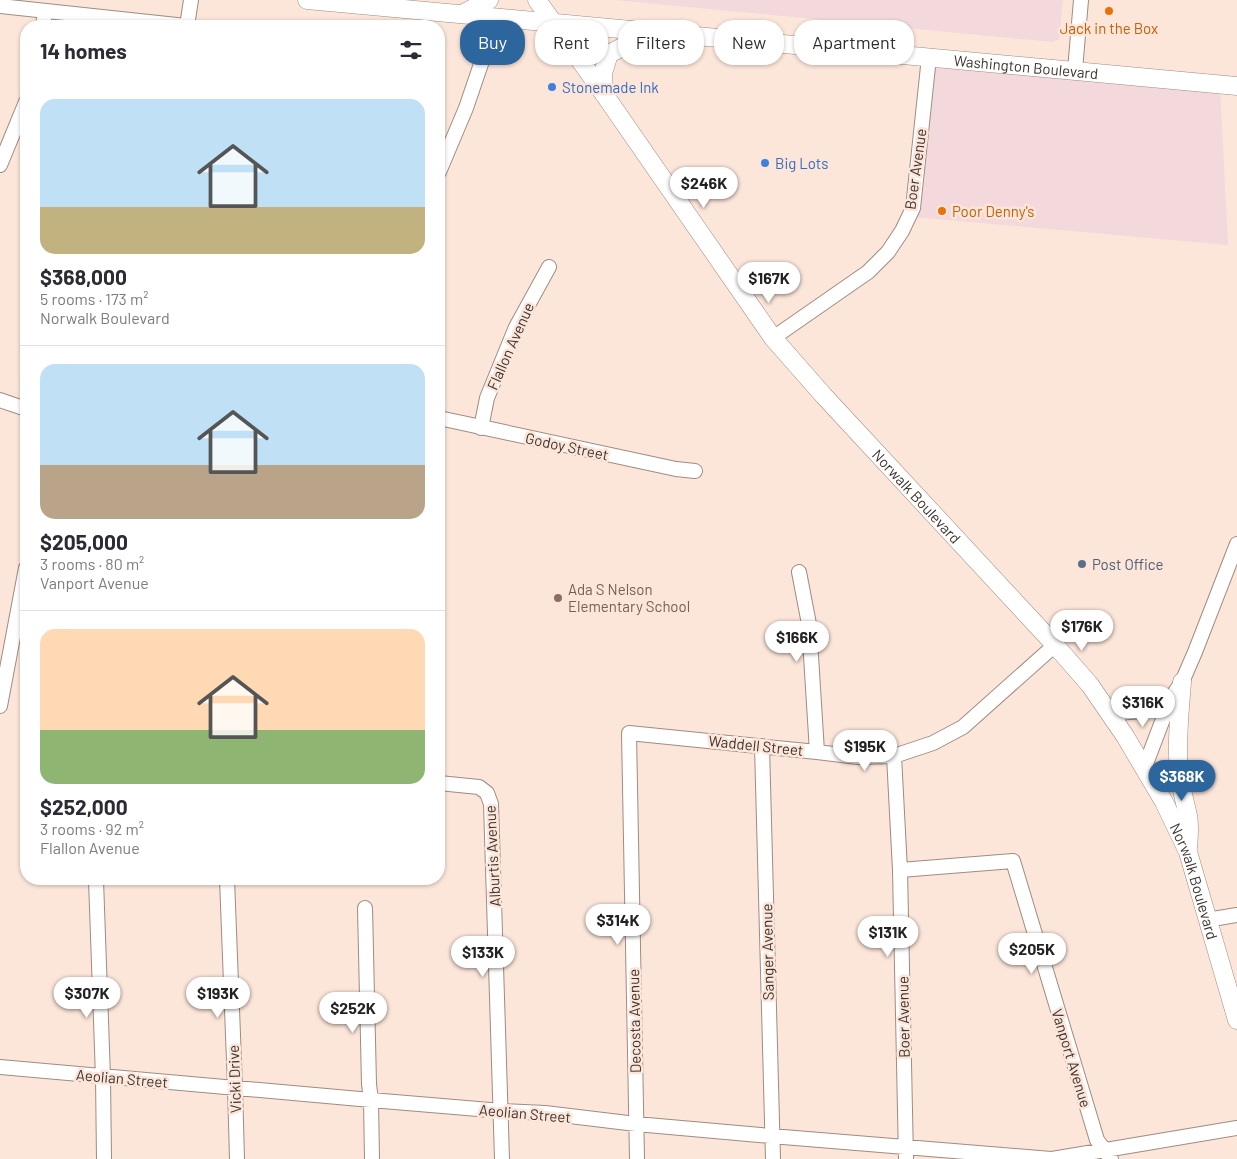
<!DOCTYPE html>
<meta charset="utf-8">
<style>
body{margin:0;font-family:Barlow,sans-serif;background:#f7f7f7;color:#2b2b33;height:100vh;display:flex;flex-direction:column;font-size:19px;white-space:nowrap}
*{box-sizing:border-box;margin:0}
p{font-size:16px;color:#7c7c81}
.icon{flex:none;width:28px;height:28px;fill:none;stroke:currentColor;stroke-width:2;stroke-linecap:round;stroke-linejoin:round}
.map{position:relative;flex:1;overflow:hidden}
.sheet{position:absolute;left:20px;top:20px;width:425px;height:865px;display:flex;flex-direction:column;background:#fff;border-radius:20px;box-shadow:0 1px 4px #0004}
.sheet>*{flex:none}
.top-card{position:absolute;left:460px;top:20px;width:475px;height:45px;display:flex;gap:10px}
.price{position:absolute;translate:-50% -42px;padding:0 11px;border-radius:18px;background:#fff;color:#222;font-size:16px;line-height:32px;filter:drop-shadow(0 1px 2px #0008)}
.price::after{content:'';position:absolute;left:50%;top:30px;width:15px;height:11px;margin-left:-8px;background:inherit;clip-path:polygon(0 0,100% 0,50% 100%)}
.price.on{background:#2c669d;color:#fff}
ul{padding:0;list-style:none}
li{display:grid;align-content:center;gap:10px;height:265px;padding:0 20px}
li+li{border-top:1px solid #e1e1e2}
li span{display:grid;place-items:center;height:155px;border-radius:15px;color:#555}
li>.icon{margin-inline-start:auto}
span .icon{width:90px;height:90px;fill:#fffc;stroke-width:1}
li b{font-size:21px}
h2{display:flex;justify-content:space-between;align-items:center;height:60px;padding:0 20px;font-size:21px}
.tag{padding:0 18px;border-radius:20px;background:#fff;box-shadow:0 1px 4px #0004;font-size:18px;line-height:45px}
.tag.on{background:#2c669d;color:#fff}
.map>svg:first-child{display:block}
.commercial{fill:#f3d9dc}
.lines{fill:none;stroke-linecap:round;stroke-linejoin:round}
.minor-casing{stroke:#a18b81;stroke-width:16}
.major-casing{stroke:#a18b81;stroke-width:19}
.minor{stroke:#fff;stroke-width:14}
.major{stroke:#fff;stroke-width:18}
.food-dot{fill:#e8710a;stroke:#fce5d9;stroke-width:2}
.shop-dot{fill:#3f7fe0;stroke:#fce5d9;stroke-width:2}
.service-dot{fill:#5c6f8a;stroke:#fce5d9;stroke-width:2}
.education-dot{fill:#8d6e63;stroke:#fce5d9;stroke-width:2}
.labels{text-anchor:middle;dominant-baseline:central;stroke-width:5;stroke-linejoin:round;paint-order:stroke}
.food-label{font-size:15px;fill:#c56008;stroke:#fce5d9}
.street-label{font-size:15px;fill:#3d342f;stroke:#fce5d9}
.shop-label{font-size:15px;fill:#366cbe;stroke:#fce5d9;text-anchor:start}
.service-label{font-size:15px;fill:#4e5e75;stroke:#fce5d9;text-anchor:start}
.education-label{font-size:15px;fill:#785e54;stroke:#fce5d9;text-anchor:start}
</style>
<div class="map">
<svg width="1237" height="1159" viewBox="0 0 1237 1159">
<rect width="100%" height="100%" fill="#fce5d9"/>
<!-- commercial -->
<path class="commercial" d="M615 0H1063L1059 39 1053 42Z
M933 63 1220 88 1228 245 914 217 923 182Z"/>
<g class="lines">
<defs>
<path id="minor" d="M0 6 186 26
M43 26 45 11
M187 26 191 0
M1075 70 1081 0
M0 165 26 102
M439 172 466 108 497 17
M773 338 868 272 888 252 902 231 913 208 929 57
M0 400 26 409
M439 418 676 469 695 471
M481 428 487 398 516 327 549 267
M799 572 809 624 817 752
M0 706 26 568
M1108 713C1133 713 1149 712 1171 698
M762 746 773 1159
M894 756 900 870 906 1159
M1144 769 1171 698 1182 682 1195 652 1237 544
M439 783 479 787 487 793 491 804 502 1159
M900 870 1013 861 1097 1140 1111 1159
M227 879 235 1087 237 1159
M96 880 103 1077 104 1159
M365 908 369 1084 371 1100 372 1159
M1207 920 1237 915
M0 1067 371 1100 502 1111 545 1113 636 1124 771 1136 1051 1159
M637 1159 629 733 817 752 858 757 894 756 933 743 963 727 1055 645
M1052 1159 1237 1128"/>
<g id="major">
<path id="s1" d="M307 0 1237 86"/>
<path id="s2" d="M537 0 604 94 773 338 824 396 1055 645 1090 685 1125 736 1164 802 1188 852 1237 1020"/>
<path d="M462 14 489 0"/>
<path d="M604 94 603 73 609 54 649 33"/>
<path d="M1182 682C1180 711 1176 741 1179 771 1180 786 1185 801 1188 816 1190 826 1189 837 1188 847"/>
</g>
</defs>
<!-- minor casing -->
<use href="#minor" class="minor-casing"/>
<!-- major casing -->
<use href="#major" class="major-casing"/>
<!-- minor -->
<use href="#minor" class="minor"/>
<!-- major -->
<use href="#major" class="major"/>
</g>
<!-- markers -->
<g class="food-dot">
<circle cx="1109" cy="11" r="5"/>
<circle cx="942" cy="211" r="5"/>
</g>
<g class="shop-dot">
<circle cx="552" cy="87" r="5"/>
<circle cx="765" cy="163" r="5"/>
</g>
<circle class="service-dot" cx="1082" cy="564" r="5"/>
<circle class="education-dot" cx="558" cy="598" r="5"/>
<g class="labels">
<!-- food labels -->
<g class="food-label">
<text x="1109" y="28">Jack in the Box</text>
<text x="952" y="211" text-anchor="start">Poor Denny's</text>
</g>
<!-- street labels -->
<g class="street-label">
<text stroke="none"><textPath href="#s1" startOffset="722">Washington Boulevard</textPath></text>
<text transform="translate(915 169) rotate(-82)">Boer Avenue</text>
<text transform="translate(510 346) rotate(-66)">Flallon Avenue</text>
<text transform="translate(567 446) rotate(12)">Godoy Street</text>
<text stroke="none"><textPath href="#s2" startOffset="626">Norwalk Boulevard</textPath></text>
<text transform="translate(756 745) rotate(6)">Waddell Street</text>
<text transform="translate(492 856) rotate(-93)">Alburtis Avenue</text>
<text stroke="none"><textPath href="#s2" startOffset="1106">Norwalk Boulevard</textPath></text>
<text transform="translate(767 952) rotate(-91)">Sanger Avenue</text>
<text transform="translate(903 1017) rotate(-91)">Boer Avenue</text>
<text transform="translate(634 1021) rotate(-91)">Decosta Avenue</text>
<text transform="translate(1072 1058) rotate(73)">Vanport Avenue</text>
<text transform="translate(122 1078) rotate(5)">Aeolian Street</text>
<text transform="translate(234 1079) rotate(-92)">Vicki Drive</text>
<text transform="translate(525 1113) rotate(5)">Aeolian Street</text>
</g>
<!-- shop labels -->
<g class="shop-label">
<text x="562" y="87">Stonemade Ink</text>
<text x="775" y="163">Big Lots</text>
</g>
<!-- service labels -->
<g class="service-label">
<text x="1092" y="564">Post Office</text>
</g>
<!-- education labels -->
<g class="education-label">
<text x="568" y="589">Ada S Nelson<tspan x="568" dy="17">Elementary School</tspan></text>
</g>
</g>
</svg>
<b class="price" style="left:704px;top:209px">$246K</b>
<b class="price" style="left:769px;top:304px">$167K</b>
<b class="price" style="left:1082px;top:652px">$176K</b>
<b class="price" style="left:797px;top:663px">$166K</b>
<b class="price" style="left:1143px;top:728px">$316K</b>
<b class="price" style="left:865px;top:772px">$195K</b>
<b class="price on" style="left:1182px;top:802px">$368K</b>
<b class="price" style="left:618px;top:946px">$314K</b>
<b class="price" style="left:888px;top:958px">$131K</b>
<b class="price" style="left:1032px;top:975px">$205K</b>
<b class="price" style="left:483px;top:978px">$133K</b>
<b class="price" style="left:87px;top:1019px">$307K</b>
<b class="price" style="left:218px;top:1019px">$193K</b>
<b class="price" style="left:353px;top:1034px">$252K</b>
<div class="top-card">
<a class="tag on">Buy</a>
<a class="tag">Rent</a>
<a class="tag">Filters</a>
<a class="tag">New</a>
<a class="tag">Apartment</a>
</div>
<section class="sheet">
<h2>14 homes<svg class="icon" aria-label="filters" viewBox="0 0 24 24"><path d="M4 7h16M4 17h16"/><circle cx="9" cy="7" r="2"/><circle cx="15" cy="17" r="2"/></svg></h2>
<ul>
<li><span style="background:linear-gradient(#bfe0f5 70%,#c2b280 0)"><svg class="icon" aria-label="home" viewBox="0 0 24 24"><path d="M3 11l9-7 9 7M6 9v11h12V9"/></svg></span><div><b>$368,000</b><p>5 rooms · 173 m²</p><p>Norwalk Boulevard</p></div></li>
<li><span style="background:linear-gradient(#bfe0f5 65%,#b9a48a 0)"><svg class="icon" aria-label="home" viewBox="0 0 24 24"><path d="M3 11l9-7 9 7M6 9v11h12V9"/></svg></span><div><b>$205,000</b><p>3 rooms · 80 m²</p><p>Vanport Avenue</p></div></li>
<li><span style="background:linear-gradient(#ffd9b3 65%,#8fb573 0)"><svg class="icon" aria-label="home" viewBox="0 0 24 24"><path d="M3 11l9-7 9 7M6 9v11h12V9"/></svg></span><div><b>$252,000</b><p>3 rooms · 92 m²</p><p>Flallon Avenue</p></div></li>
</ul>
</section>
</div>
